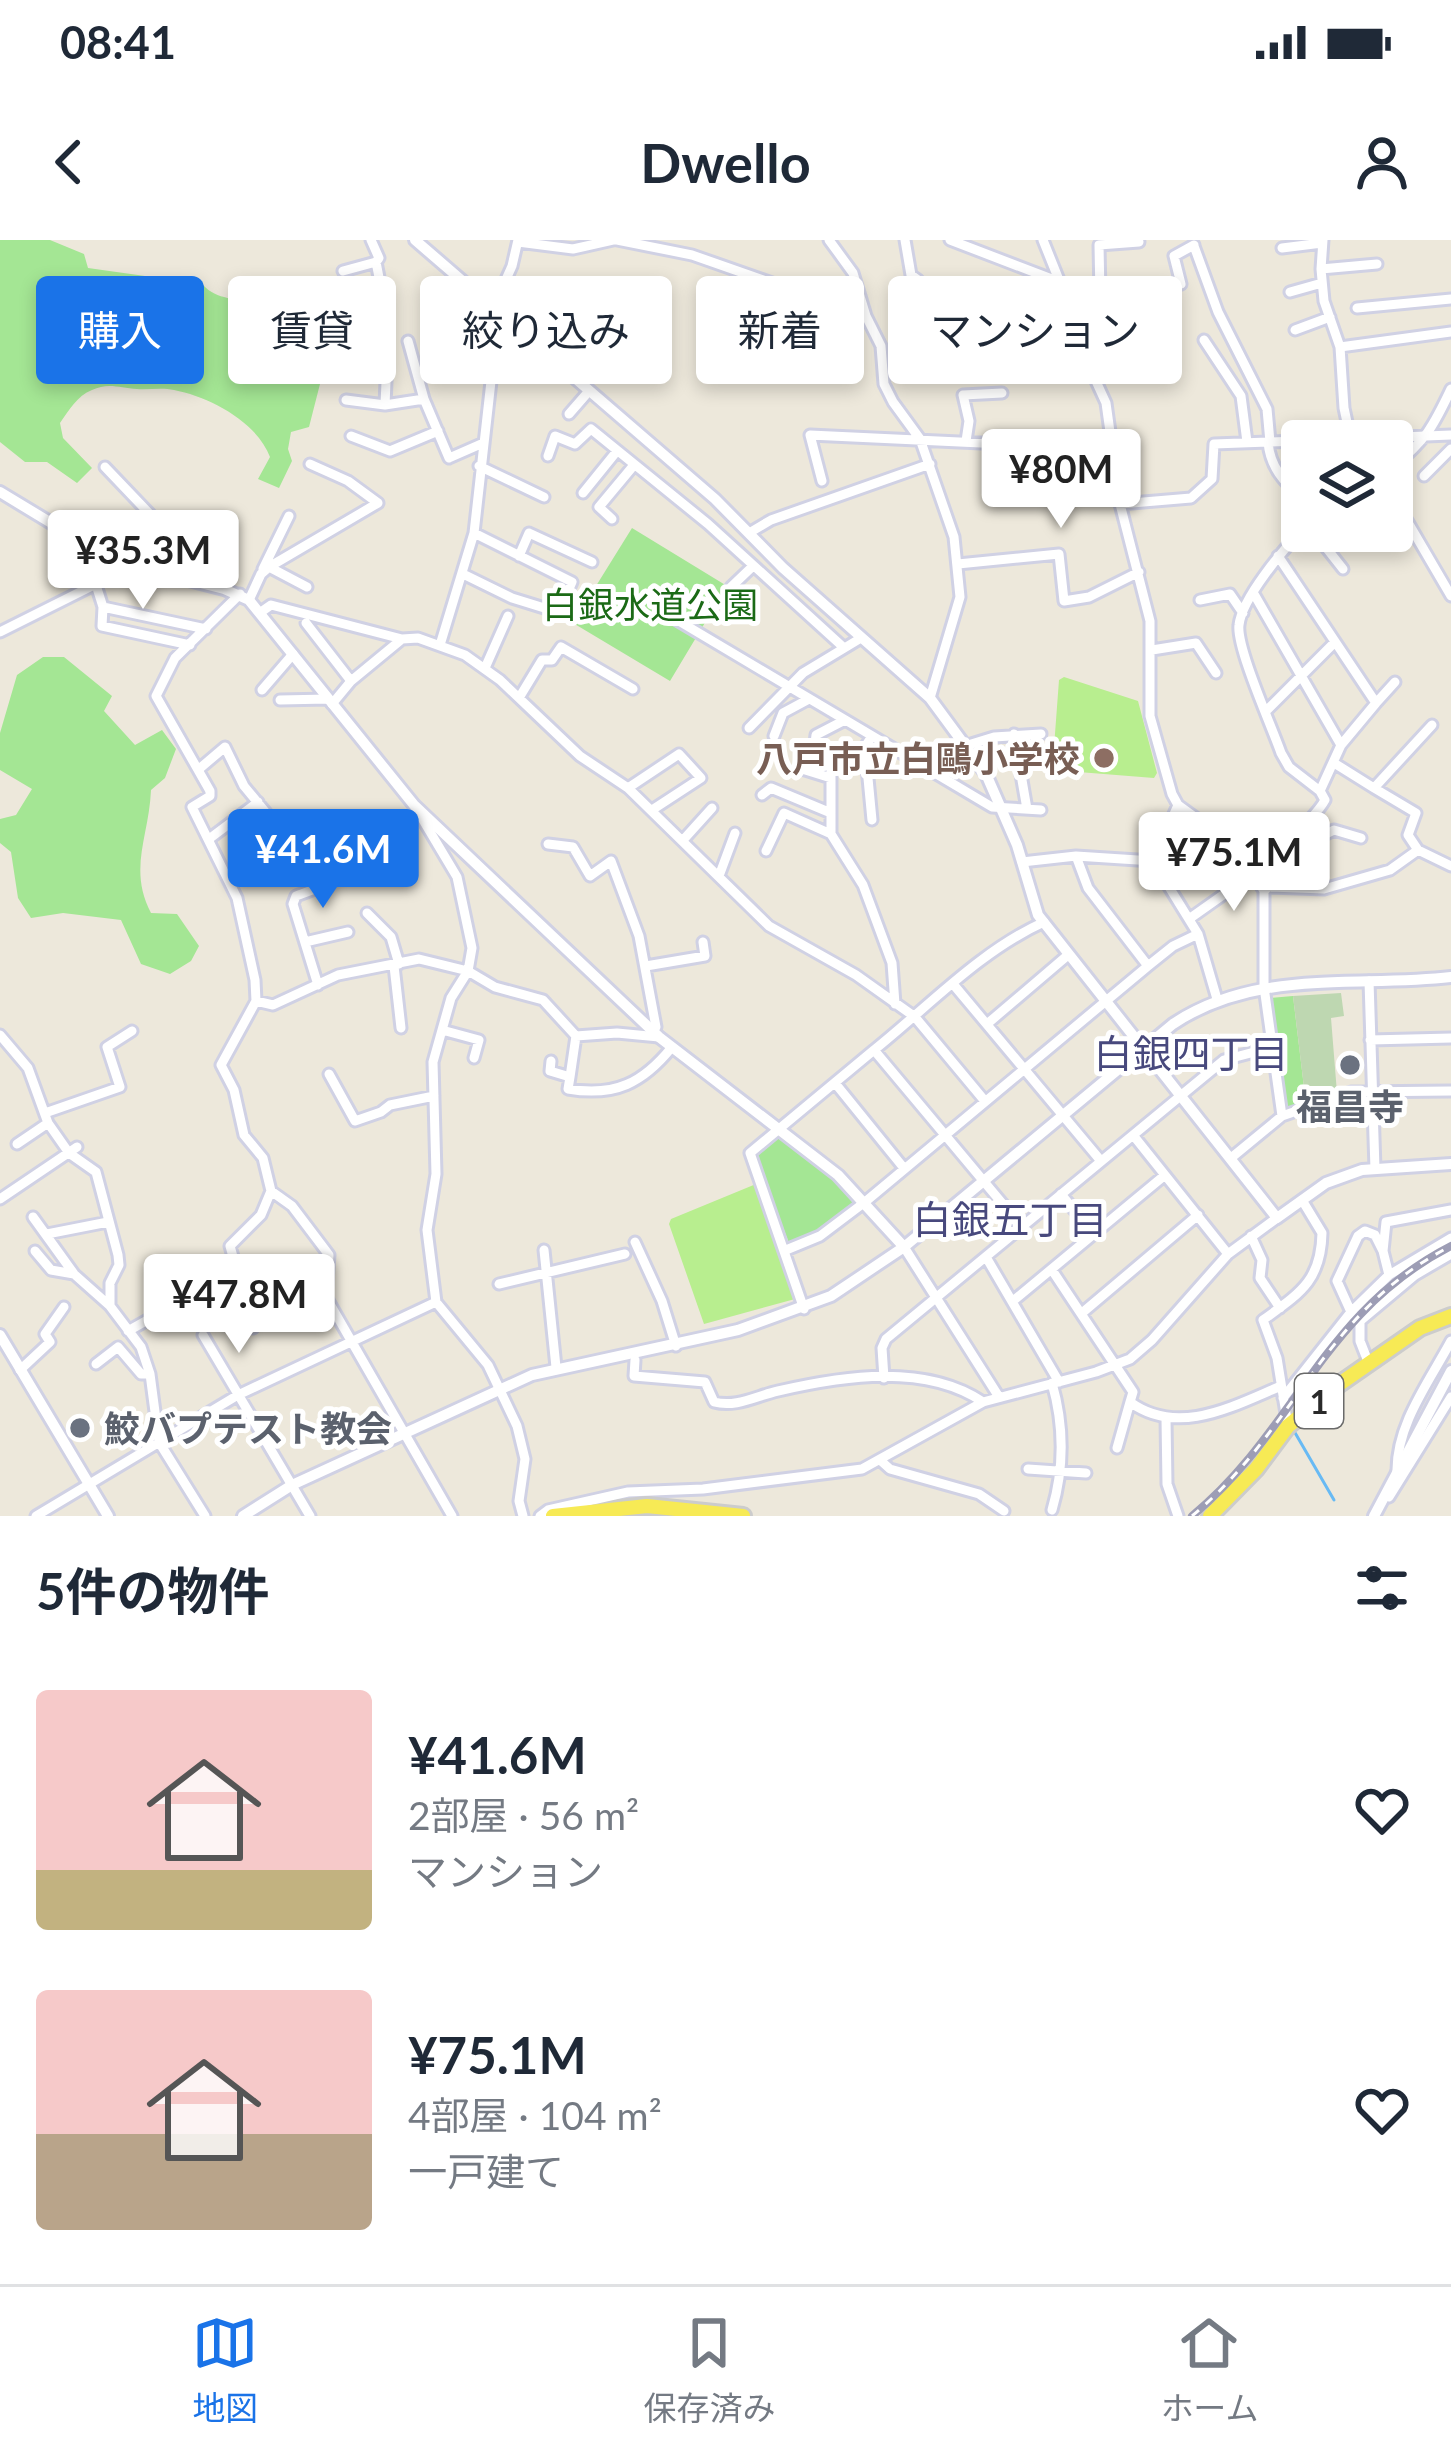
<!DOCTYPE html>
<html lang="ja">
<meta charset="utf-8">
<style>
body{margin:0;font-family:Lato,"Noto Sans JP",sans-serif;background:#f6f6f7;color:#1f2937;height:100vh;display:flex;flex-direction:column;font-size:45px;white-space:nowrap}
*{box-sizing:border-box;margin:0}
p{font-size:39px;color:#747a83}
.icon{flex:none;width:66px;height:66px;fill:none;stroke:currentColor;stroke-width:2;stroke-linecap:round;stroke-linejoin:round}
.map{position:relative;height:1276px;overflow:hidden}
.details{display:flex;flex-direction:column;background:#fff;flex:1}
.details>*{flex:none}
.hud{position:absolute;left:36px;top:36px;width:1380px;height:108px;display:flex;gap:24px}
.controls{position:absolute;left:1281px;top:180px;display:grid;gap:24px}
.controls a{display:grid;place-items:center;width:132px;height:132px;border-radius:12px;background:#fff;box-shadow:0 6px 18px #0003;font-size:60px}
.price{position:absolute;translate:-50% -102px;padding:0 27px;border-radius:12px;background:#fff;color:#222;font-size:39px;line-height:78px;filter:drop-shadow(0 3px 6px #0008)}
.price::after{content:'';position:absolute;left:50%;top:72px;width:36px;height:27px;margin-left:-18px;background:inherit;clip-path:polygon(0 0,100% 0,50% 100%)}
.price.on{background:#1a73e8;color:#fff}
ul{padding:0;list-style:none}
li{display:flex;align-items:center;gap:36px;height:300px;padding:0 36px}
li span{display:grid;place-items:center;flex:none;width:336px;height:240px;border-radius:12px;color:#555}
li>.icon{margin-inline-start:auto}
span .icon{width:144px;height:144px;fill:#fffc;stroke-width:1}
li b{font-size:51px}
h2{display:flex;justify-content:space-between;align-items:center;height:144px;padding:0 36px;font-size:51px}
.tag{padding:0 42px;border-radius:12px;background:#fff;box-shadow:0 6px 18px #0003;font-size:42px;line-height:108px}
.tag.on{background:#1a73e8;color:#fff}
.status{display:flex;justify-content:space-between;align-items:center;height:84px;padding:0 60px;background:#fff;direction:ltr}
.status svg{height:33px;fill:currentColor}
header{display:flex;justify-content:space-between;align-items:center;height:156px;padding:0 36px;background:#fff;font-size:54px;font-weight:700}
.menu{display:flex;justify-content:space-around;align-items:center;height:168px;border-top:3px solid #e0e1e3;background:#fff;font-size:33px;color:#747a83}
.menu a{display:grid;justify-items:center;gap:6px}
.menu .on{color:#1a73e8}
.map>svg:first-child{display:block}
.green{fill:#a4e694}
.cemetery{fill:#bed7b1}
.pitch{fill:#b8ee8f}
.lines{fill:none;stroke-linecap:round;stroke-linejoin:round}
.stream{stroke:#68baf4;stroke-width:3}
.minor-casing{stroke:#d0d1e4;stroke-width:15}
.tertiary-casing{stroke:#d0d1e4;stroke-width:16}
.primary-casing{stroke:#ccc;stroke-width:20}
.minor{stroke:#fff;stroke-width:9}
.tertiary{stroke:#fff;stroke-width:10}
.primary{stroke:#f7ea55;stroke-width:14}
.rail-casing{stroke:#9d9db5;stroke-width:8}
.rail{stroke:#fff;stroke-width:3;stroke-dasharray:9;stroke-linecap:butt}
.education-dot{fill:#8d6e63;stroke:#fff;stroke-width:4.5}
.worship-dot{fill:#6b7280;stroke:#fff;stroke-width:4.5}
.labels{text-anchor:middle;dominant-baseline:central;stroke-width:10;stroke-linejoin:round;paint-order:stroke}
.shield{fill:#fff;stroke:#6a6a6a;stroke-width:3}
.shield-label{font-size:33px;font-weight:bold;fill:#2a2a2a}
.park-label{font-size:36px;fill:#1b6a16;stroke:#fff}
.education-label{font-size:36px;font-weight:bold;fill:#785e54;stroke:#fff;text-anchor:end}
.worship-label{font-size:36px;font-weight:bold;fill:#5b616d;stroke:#fff}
.neighbourhood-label{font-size:39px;fill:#48497d;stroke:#fff}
</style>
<div class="status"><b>08:41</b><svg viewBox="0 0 49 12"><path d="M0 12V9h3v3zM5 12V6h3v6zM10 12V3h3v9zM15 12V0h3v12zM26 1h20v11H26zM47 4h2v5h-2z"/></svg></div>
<header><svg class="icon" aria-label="back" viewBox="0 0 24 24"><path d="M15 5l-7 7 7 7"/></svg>Dwello<svg class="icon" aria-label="person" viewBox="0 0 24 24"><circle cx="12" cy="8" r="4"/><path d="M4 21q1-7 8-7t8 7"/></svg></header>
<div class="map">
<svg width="1451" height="1276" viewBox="0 0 1451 1276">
<rect width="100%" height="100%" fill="#ede8db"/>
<!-- green -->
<path class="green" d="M0 0H50L84 14 88 28 202 44C218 62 236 56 256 65 274 75 291 82 311 88L320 144 309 187 291 192 288 209 292 221 279 248 258 239 270 217C257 182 210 157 174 150 162 147 149 150 137 149 120 148 108 142 92 150 77 156 69 170 60 183L63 198 92 228 77 243 47 222H25L0 202Z
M632 288 727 346 670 441 573 383Z
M43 417H64L112 456 104 471 135 505 162 490 176 509 165 538 151 550C149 597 128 629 151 673L177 674 199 706 191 721 170 734 141 724 121 680 63 673 31 678 18 658 11 612 0 603V579L16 575 32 549 0 530V493L17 435Z
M1293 756 1306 864 1287 871 1270 758Z
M776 895 835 938 856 963 819 994 790 1006 755 913Z"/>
<!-- cemetery -->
<path class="cemetery" d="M1341 753 1344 776 1331 778 1337 853 1306 864 1293 756Z"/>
<!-- pitch -->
<path class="pitch" d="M1064 437 1138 461 1157 533 1154 538 1066 531 1065 517 1054 507 1059 440Z
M756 944 795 1059 704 1084 669 984 671 979Z"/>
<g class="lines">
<!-- stream -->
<path class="stream" d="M1294 1191 1334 1260"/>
<defs>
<path id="minor" d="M617 0 692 15 815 58 856 45
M829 0 853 33 866 76 881 106 884 144 893 162 920 199 954 297 960 357 930 458
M905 0 911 35 918 40 923 74
M950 0 1057 41
M1043 0 1067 60 1074 93 1106 163 1120 264 1150 381V476L1172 554 1178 565 1240 610 1264 651V747L1282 876
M1323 0 1321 29 1324 61 1340 107 1344 168 1351 201
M518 2 573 9 613 0
M1194 6 1218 72 1267 169 1270 202
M1282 8 1322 3
M376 22 385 68
M1321 29 1377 24
M343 31 376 22 379 18 371 0
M1290 52 1322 43
M1100 55 1099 5 1139 2
M1067 60 1153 53 1181 44 1174 16 1194 5
M494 66 512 26 518 0
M1357 68 1451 59
M440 89 489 62
M1295 90 1330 77
M1204 100 1241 156 1247 202
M408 101 424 159 449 218 481 204
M939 101 1074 93
M1340 107 1451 92
M348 117 387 119 385 165 424 159
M800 118 843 86 866 76
M739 122 750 36
M346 160 385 165
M569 174 589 151
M351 196 390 211 438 191
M1351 199 1451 195
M966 201 969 181 963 155 1002 153
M1268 202 1333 200
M548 216 555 196 575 204 591 189 708 284 842 406
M479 226 544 257
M105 227 166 291 152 332
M1392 228C1426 200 1433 187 1451 149
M1424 236 1451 209
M822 241 810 195 1023 205 1110 202
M583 253 617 211
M1392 255 1451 356
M1120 264 1191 258 1212 239 1214 204 1268 202C1270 227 1284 242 1302 258
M612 279 599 267 634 225
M1302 290C1283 310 1242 358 1239 385 1236 407 1272 487 1281 513L1289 527 1320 551
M1313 291 1343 329
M749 293 771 280 930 224
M519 316 529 293 592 322
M958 324 1059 314 1064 361 1089 357 1139 332
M269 327 307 347
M263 329 289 276
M463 334 512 358 554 371 562 365 572 342 474 293
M96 345 103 367 102 386 190 405
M731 347 753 326
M240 354 175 418 156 456 210 551V556L192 567 237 658 255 740 256 761 221 825 234 850 244 895 263 918 271 951 292 966 329 1015 326 1057 452 1276
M1254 354 1341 505
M249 360 261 334 269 327 378 263 348 241 310 224
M1200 360 1230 354 1243 373
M103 367 206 389
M261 372 271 365 402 399
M677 380 992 567 1041 570
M306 383 351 441
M0 392 130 327
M440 405 474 293 499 70
M1152 410 1196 403 1216 433
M485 428 508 376
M262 450 293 414
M519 458 542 420H552L561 407 633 449
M280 460 328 459
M1376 463 1395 442
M332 464 351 441 402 399 418 398 465 415 500 440 580 516 628 548 769 686 856 735 915 777 984 860
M1267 470 1335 402
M749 488 803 433 861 398
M1014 494 1027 569
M774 496 783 473 809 459
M815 503 816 495 845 480
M968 505 994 497 1041 494
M1334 523 1374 548 1432 485
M831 527V594L863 645 892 723 895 764
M199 529 225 507 244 546 277 586 266 593
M802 529 831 538
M628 548 679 514 701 538 652 570
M1374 548 1416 573 1408 595 1418 610
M762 555 771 548 831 573
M420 575 457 637 472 708 468 731 451 758 433 822 436 934 427 990 436 1062 488 1125 517 1186 525 1219 519 1261 523 1276
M872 580 865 507 872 496
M1295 598 1310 602 1334 590 1361 598
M209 599 258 562
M684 599 712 568
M548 604 573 607 590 636 611 621 639 696 656 787 653 791
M766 611 784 573 831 594
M1076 616 1088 648 1148 726
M316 621 323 646 296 656 293 664 318 745
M1153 621 1198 694 1217 759
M1022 622 1076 616 1153 621 1178 565
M719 636 735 593
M1270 647 1324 649 1390 630 1418 610 1451 626
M1264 651C1281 637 1286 620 1294 600 1301 586 1317 575 1325 560L1320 551 1341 505 1376 463 1278 316
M367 673 391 697 399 724
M1189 679 1254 633
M305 702 348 692
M394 726 401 788
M646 726 705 716 703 702
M1369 741 1375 929
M953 744 1101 921
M256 761 273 765 338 735 419 719 468 731 495 747 543 760 576 796 617 793 659 797
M987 784 1068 715
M442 790 479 800 474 818
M0 795 28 828 48 883 69 913 96 932 118 1015 119 1025 110 1043V1066L141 1107 150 1134 159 1202 205 1276
M1370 800 1451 798
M874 810C929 766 980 711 1044 682
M551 821 550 831 570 837 568 849C615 857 643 843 672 807
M329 834 355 881 381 872 390 865 434 856
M570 837 576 796
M835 843 903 927
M45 873 120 847 107 807 132 791
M1133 895 1228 1014
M17 904 48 883
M1231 918 1282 876 1351 852 1451 851
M1061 954 1094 994
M0 959 77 907
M33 977 74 1034 110 1066
M47 994 108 982
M1251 996 1262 1020 1260 1038 1280 1068
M635 1002 662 1061 676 1106
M904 1007 999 1157
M544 1010 556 1127
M786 1010 820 996 865 962 1148 726 1173 706 1198 694
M35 1011 51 1030 74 1034
M1383 1011 1389 1035 1451 998
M986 1017 1059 1142
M1052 1030 1133 1152 1130 1162C1178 1197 1233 1166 1281 1146
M499 1044 625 1014
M1013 1061 1165 935
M804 1069 750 913 874 810 1022 987
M1082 1073 1198 975
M1360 1081 1415 1035 1451 1014
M253 1088 230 1006 261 975 271 951
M128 1091 151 1078
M203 1095 310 1276
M635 1120 634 1136 705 1142 714 1162C736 1168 756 1156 778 1151 843 1136 925 1123 983 1162
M96 1124 118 1107 141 1134H149
M1369 1124 1360 1101V1081L1351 1072 1337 1041 1358 996 1365 991 1375 995 1383 1011 1386 982 1451 970
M20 1130 50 1102 45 1094 64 1067
M884 1138 882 1108 886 1099 1224 820 1273 807
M1052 1143C1064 1185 1064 1229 1052 1270
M1283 1158 1351 1072 1389 1035
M1166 1179 1167 1244 1178 1276
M1288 1186 1277 1118 1263 1080C1300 1053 1321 1041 1322 993L1302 960
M1117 1208 1130 1162
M880 1220 890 1229 979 1254 1004 1271
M1028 1229 1086 1233
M1397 1232C1396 1185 1429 1142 1451 1101
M1389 1257 1451 1157
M36 1276 238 1155 436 1062
M540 1276 548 1270 628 1252 703 1249 862 1229 983 1162 1096 1132 1130 1119 1152 1100 1228 1014 1277 978"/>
<path id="tertiary" d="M415 0 715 259 783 328 930 458 986 534 1017 605 1038 675 1277 978 1326 943 1362 930 1451 924
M0 252 114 321 224 349 249 360 414 565 659 797 838 935 904 1007
M0 1095 108 1276
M243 1276 292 1245 532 1135 738 1090 831 1056 904 1007 1173 784C1257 728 1356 748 1451 737
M1374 1276 1451 1131"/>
<path id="primary" d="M553 1276 647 1266 743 1276
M1210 1276 1256 1229 1288 1186 1338 1145 1420 1088 1451 1076"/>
</defs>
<!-- minor casing -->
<use href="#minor" class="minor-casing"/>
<!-- tertiary casing -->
<use href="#tertiary" class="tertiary-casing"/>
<!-- primary casing -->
<use href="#primary" class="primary-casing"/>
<!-- minor -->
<use href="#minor" class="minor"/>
<!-- tertiary -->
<use href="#tertiary" class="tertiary"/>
<!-- primary -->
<use href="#primary" class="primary"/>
<defs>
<path id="rail" d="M1192 1276C1297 1189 1322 1072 1451 1006"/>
</defs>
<!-- rail casing -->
<use href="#rail" class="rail-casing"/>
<!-- rail -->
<use href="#rail" class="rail"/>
</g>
<!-- markers -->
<circle class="education-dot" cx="1104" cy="518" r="12"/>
<g class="worship-dot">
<circle cx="1350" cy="825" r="12"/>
<circle cx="80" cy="1188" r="12"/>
</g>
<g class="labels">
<!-- shield labels -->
<rect class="shield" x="1295" y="1134" width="48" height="54" rx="9"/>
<g class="shield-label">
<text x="1319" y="1161">1</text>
</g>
<!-- park labels -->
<g class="park-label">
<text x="650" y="364">白銀水道公園</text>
</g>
<!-- education labels -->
<g class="education-label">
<text x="1080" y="518">八戸市立白鷗小学校</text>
</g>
<!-- worship labels -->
<g class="worship-label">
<text x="1350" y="866">福昌寺</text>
<text x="104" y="1188" text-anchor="start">鮫バプテスト教会</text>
</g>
<!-- neighbourhood labels -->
<g class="neighbourhood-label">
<text x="1191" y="813">白銀四丁目</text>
<text x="1010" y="979">白銀五丁目</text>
</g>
</g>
</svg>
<div class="controls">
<a><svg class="icon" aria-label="layers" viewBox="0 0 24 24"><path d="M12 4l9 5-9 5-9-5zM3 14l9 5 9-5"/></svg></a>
</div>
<b class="price" style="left:1061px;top:291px">¥80M</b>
<b class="price" style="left:143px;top:372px">¥35.3M</b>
<b class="price on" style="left:323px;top:671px">¥41.6M</b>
<b class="price" style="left:1234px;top:674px">¥75.1M</b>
<b class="price" style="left:239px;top:1116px">¥47.8M</b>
<div class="hud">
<a class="tag on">購入</a>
<a class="tag">賃貸</a>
<a class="tag">絞り込み</a>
<a class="tag">新着</a>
<a class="tag">マンション</a>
</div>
</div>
<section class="details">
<h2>5件の物件<svg class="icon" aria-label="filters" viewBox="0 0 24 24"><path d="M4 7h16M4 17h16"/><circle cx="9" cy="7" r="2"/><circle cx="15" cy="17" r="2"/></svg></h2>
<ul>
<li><span style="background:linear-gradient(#f6c9c9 75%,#c2b280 0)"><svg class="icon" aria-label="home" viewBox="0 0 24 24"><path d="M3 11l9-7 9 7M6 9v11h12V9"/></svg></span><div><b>¥41.6M</b><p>2部屋 · 56 m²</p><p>マンション</p></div><svg class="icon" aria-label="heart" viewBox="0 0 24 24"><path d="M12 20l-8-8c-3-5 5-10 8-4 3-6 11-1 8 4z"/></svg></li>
<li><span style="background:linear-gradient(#f6c9c9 60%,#b9a48a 0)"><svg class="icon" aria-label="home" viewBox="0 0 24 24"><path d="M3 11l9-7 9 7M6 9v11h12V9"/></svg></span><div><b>¥75.1M</b><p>4部屋 · 104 m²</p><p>一戸建て</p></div><svg class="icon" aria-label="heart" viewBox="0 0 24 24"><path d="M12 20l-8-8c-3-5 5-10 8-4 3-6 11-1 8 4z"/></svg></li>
</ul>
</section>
<nav class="menu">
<a class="on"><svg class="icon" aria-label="map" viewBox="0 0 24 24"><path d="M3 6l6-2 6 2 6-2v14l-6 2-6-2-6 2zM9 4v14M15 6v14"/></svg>地図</a>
<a><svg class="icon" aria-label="saved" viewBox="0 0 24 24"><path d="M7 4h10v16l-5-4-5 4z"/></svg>保存済み</a>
<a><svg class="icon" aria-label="home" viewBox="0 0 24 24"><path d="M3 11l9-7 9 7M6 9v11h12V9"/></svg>ホーム</a>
</nav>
